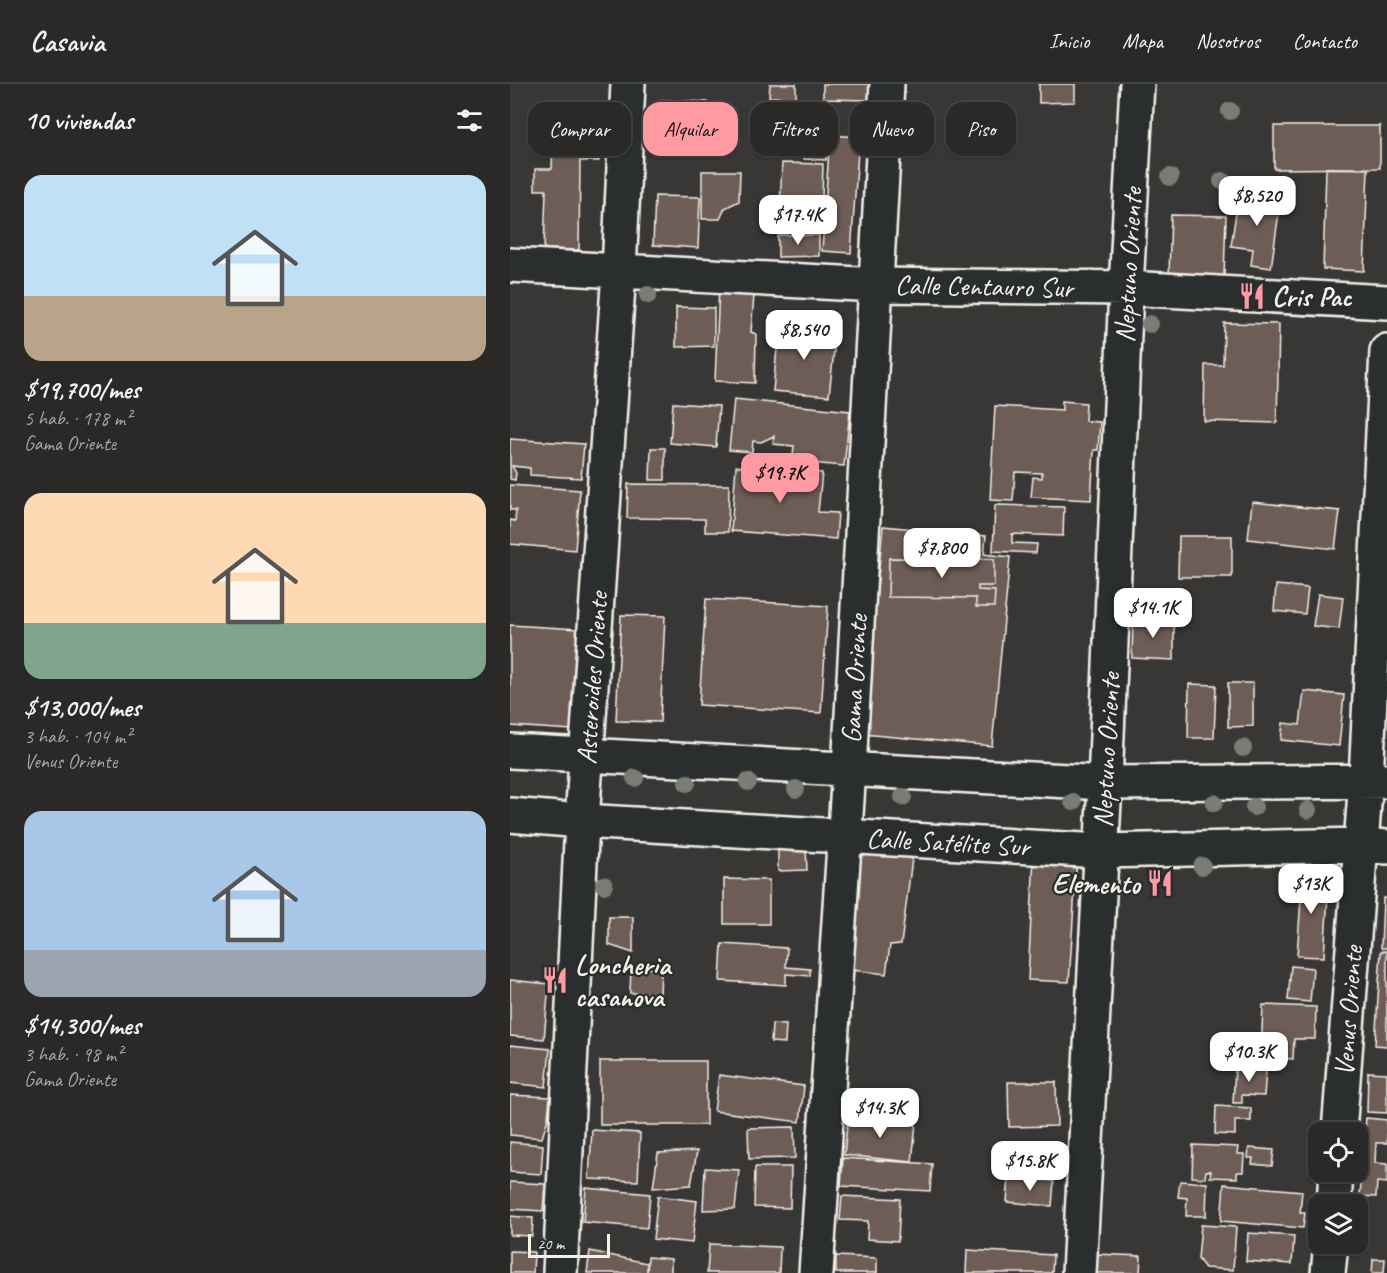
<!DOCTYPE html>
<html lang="es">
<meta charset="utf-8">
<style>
body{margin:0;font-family:Caveat,sans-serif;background:#363534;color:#f1f3f6;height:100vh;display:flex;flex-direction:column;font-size:22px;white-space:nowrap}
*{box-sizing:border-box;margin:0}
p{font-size:20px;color:#a5a6a8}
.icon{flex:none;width:33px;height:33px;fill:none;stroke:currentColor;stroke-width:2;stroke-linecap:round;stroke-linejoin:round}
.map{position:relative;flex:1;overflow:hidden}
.panel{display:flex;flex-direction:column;background:#2a2928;width:510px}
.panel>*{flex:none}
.banner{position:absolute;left:18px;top:18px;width:570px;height:54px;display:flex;gap:12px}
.tools{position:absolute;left:798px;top:1038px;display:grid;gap:12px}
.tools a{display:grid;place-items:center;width:60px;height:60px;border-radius:12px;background:#2a2928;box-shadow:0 2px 4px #0004,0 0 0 2px #464545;font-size:30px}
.scale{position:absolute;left:18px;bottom:15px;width:82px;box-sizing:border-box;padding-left:6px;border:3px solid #f4f1e8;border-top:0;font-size:16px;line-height:21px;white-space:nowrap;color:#f4f1e8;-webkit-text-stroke:4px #2a2d2e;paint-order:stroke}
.price{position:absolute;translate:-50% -51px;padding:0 14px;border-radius:12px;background:#fff;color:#222;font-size:20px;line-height:39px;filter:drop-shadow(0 2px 3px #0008)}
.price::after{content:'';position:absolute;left:50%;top:36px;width:18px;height:14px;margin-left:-9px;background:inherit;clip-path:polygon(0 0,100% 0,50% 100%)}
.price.active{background:#ff9aa2;color:#111}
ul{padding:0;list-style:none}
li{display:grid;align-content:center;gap:12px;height:318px;padding:0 24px}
li span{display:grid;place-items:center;height:186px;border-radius:18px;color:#555}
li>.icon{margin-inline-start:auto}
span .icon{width:108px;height:108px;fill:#fffc;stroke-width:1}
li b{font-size:26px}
h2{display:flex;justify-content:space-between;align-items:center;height:72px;padding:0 24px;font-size:26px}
.tag{padding:0 21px;border-radius:18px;background:#2a2928;box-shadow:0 2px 4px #0004,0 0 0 2px #464545;font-size:21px;line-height:54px}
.tag.active{background:#ff9aa2;color:#111}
header{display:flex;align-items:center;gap:36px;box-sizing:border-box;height:84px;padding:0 30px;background:#2a2928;border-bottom:2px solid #464545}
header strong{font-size:28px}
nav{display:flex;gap:33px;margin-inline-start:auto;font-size:21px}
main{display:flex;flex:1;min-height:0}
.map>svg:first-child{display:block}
.building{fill:#6e5d56;stroke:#f4f1e8;stroke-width:1.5}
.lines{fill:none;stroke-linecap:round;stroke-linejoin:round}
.minor-casing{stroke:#f4f1e8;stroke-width:38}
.minor{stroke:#2a2d2e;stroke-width:33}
.tree{fill:#7a7d75}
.labels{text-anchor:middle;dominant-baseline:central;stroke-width:4.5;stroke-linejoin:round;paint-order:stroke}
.street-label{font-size:28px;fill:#f4f1e8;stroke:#2a2d2e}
.poi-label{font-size:28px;font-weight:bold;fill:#f4f1e8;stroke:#2a2d2e;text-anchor:start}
</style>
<header>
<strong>Casavia</strong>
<nav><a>Inicio</a><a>Mapa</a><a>Nosotros</a><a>Contacto</a></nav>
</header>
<main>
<section class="panel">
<h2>10 viviendas<svg class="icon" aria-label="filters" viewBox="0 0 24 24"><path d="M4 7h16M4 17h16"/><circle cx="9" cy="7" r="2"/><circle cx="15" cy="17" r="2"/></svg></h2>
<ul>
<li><span style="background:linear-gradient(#bfe0f5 65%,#b9a48a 0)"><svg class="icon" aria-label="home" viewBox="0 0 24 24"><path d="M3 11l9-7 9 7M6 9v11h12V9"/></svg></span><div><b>$19,700/mes</b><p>5 hab. · 178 m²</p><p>Gama Oriente</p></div></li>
<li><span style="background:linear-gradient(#ffd9b3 70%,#7fa58c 0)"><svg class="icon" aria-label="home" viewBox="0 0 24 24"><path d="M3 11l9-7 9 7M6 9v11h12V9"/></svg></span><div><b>$13,000/mes</b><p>3 hab. · 104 m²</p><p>Venus Oriente</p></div></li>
<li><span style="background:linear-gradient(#a9c7e8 75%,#9aa5b1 0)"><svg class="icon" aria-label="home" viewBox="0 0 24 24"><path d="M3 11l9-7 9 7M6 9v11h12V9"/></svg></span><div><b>$14,300/mes</b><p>3 hab. · 98 m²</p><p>Gama Oriente</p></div></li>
</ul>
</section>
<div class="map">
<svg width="877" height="1189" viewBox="0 0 877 1189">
<rect width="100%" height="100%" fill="#383736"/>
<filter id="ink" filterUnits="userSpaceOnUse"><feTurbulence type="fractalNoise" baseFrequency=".0167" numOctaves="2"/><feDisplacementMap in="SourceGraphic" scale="12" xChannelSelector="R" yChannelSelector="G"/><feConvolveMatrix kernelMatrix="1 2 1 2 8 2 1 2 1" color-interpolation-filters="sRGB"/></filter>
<g filter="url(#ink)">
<!-- building -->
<path class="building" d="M260 0H286V14L259 13Z
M313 0H360L359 16 313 15Z
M529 0H565V18L529 19Z
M151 16 197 18 196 44 150 42Z
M764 42H870V84L764 85Z
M295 51 317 52 316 76 294 75Z
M320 51 349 53 341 169 312 167Z
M43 54H89V77H70L69 166 34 165 36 106H25V85H42Z
M272 79 313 80 311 148 269 146Z
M816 84 858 85 854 187 813 185Z
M192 87H230L229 117 215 124 210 135H192Z
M729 109 771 115 761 184 741 181 743 165 721 162Z
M145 112 190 113 188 164 143 161Z
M661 131 716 132 714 192 659 190Z
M268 151H309V172L268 173Z
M245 199 241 248 246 250 245 299 205 297 209 202Z
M166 223 204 224V262L166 263Z
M714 239 769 240 767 339 694 337 695 281H713Z
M269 243 326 248 319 312 263 307Z
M224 315 340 327 334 382 300 379 301 373 283 372 284 362 263 360 264 352 251 358 243 357 242 368 219 366Z
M552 317 576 319 575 337 590 338 588 366H584L581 416 521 413 523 393 532 394V389L505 388 503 417 480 416 485 322 552 326Z
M163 319 209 322 206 363 160 359Z
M0 355 74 360 71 394 20 391V384L2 382 6 389 5 396 0 395Z
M141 364H155V396H140Z
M226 382 312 389 308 428 328 429 326 455 221 447Z
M118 400 219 401 218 448H195V435L117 434Z
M0 401 70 406 65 466 0 460V436L5 437 6 426H0Z
M742 418 830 427 825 465 738 455Z
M485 421 554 423 553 452 502 450V459L527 460 526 469 483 467Z
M373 442 476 452 474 470 500 473 482 662 353 650Z
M669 452H722V493H668Z
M379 474 484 475V502H468V506L485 507 484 523H466V514L378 513Z
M766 501 798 504 795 530 764 527Z
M808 510 833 513 829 545 803 542Z
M196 515 318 522 311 629 189 621Z
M111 531 155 532 150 638 106 637Z
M623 534 664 535V576L622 574Z
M0 541 68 545 62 646 0 642Z
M718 599H743V642L718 643Z
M679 600 706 601 704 654H678Z
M794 607 834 611 829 662 771 656 773 639 790 641Z
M351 760 403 767 391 860 380 861 376 890 334 885Z
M268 764H296L297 786 268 787Z
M524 770 567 773 559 898 518 896Z
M779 794 819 796 814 873 787 872 791 814H778Z
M214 795 259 796V840H214Z
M873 814H877V864H871Z
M99 833H123V869L99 861Z
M212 860 277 864 276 883 300 885V892L276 890V901L210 897Z
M871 867H877V962L865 961Z
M781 882 803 884 800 918 778 916Z
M121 883 151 885 150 910 120 909Z
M0 896 39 900 34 955 0 952Z
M753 921 806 923 805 955H784L783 975 751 973Z
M262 940 276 941 275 959 261 958Z
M0 961 40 965 36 1003 0 999Z
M90 977H196V1041H90Z
M725 984 756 986 754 1012 732 1011V1019H723Z
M858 988 877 989V1029L857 1028Z
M209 991 294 1002 290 1038 204 1027Z
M498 998H546L547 1042 499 1043Z
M0 1011 40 1013 38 1034 32 1054 0 1051Z
M706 1022 741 1024V1037H725V1051L705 1050Z
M338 1032 406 1039 402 1078 334 1071Z
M856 1034 877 1036V1059H866L865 1079 877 1080V1099L867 1098 866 1113 850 1112Z
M284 1043 285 1074 239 1075 238 1044Z
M82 1046 130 1049 128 1097 79 1095Z
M0 1058 33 1061 31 1090 0 1088Z
M683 1061 728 1063 727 1070H734L733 1088H727V1094L700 1093 701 1087H696L695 1094 682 1093Z
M739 1064 764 1066 762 1082 742 1080 743 1074H738Z
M187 1067 181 1101 143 1104 148 1069Z
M333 1074 422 1080 420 1107 331 1102Z
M245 1083H281L280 1124 244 1123Z
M195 1084 229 1086 225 1125 193 1126Z
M499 1093 544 1097 542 1122 497 1118Z
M670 1097 697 1099 696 1132H676L677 1114 668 1113Z
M0 1098 35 1100 33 1127 0 1125Z
M714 1100 792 1107 790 1129H795L793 1144 711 1137Z
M76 1104 140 1110 137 1144 73 1138Z
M148 1112 187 1117 182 1159 143 1155Z
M332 1112 390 1115 388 1157 357 1155 358 1137 330 1136Z
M0 1132 23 1134 22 1152 0 1151Z
M691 1141 726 1143 723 1186 695 1184 688 1175Z
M738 1149 784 1152 782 1180 736 1177Z
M199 1160 270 1163 269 1189H197Z
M457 1166 543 1171 542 1189H456Z
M0 1167 24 1168 23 1189H0Z
M80 1167 137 1179V1189H77Z
M586 1170 631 1172 630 1189H585Z
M326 1172 367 1174V1189H326Z
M138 1173 161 1175V1189H137Z
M863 1175H875L874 1189H862Z"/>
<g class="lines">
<defs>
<path id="minor" d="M0 181 367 201 616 204 877 218
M0 667 595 699 877 697
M0 731 72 737 591 767 851 761 877 763
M829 1048 856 695 877 267
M824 1120 826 1088
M50 1189 72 737 109 187 118 0
M306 1189 339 685 377 0
M569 1189 595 699 616 204 627 0
M818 1189 821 1160"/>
</defs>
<!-- minor casing -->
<use href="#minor" class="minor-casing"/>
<!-- minor -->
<use href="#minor" class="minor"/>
</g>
<!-- trees -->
<g class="tree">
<circle cx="720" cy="27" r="9"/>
<circle cx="660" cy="93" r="9"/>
<circle cx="712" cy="97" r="9"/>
<circle cx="138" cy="211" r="9"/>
<circle cx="640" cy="240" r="9"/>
<circle cx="733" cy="664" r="9"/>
<circle cx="125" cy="694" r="9"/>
<circle cx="238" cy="698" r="9"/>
<circle cx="177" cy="699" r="9"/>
<circle cx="286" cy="705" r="9"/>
<circle cx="393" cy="713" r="9"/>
<circle cx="563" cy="718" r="9"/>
<circle cx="704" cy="719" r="9"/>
<circle cx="744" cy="723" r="9"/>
<circle cx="798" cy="726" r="9"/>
<circle cx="692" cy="782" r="9"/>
<circle cx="94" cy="801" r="9"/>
</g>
</g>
<!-- icons -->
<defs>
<symbol id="restaurant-bare" viewBox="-9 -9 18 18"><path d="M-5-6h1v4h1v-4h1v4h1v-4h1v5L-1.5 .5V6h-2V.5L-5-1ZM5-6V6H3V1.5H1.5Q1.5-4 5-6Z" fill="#ff9aa2" stroke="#2a2d2e" stroke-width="2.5" paint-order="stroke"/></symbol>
</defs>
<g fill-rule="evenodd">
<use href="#restaurant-bare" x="723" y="193" width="38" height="38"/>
<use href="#restaurant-bare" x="631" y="780" width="38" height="38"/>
<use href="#restaurant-bare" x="26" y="877" width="38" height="38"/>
</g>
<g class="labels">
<!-- street labels -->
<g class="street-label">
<text transform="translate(618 181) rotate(-87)">Neptuno Oriente</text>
<text transform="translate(474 202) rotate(1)">Calle Centauro Sur</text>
<text transform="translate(82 594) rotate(-86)">Asteroides Oriente</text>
<text transform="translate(344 595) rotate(-87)">Gama Oriente</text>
<text transform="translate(596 666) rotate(-87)">Neptuno Oriente</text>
<text transform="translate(438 758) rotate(3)">Calle Satélite Sur</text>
<text transform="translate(838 927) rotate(-86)">Venus Oriente</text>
</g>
<!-- poi labels -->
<g class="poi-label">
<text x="762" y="212">Cris Pac</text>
<text x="630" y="799" text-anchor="end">Elemento</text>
<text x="65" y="880">Loncheria<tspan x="65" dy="32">casanova</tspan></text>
</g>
</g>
</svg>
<div class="tools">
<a><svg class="icon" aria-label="locate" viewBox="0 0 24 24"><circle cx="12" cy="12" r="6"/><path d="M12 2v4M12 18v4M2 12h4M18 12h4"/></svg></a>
<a><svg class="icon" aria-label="layers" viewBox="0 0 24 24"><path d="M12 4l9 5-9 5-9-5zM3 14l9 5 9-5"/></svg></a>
</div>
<div class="scale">20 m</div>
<b class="price" style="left:747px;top:143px">$8,520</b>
<b class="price" style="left:288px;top:162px">$17.4K</b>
<b class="price" style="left:294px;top:277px">$8,540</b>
<b class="price active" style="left:270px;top:420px">$19.7K</b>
<b class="price" style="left:432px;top:495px">$7,800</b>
<b class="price" style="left:643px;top:555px">$14.1K</b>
<b class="price" style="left:801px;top:831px">$13K</b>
<b class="price" style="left:739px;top:999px">$10.3K</b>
<b class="price" style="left:370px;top:1055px">$14.3K</b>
<b class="price" style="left:520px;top:1108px">$15.8K</b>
<div class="banner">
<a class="tag">Comprar</a>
<a class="tag active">Alquilar</a>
<a class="tag">Filtros</a>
<a class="tag">Nuevo</a>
<a class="tag">Piso</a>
</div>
</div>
</main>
